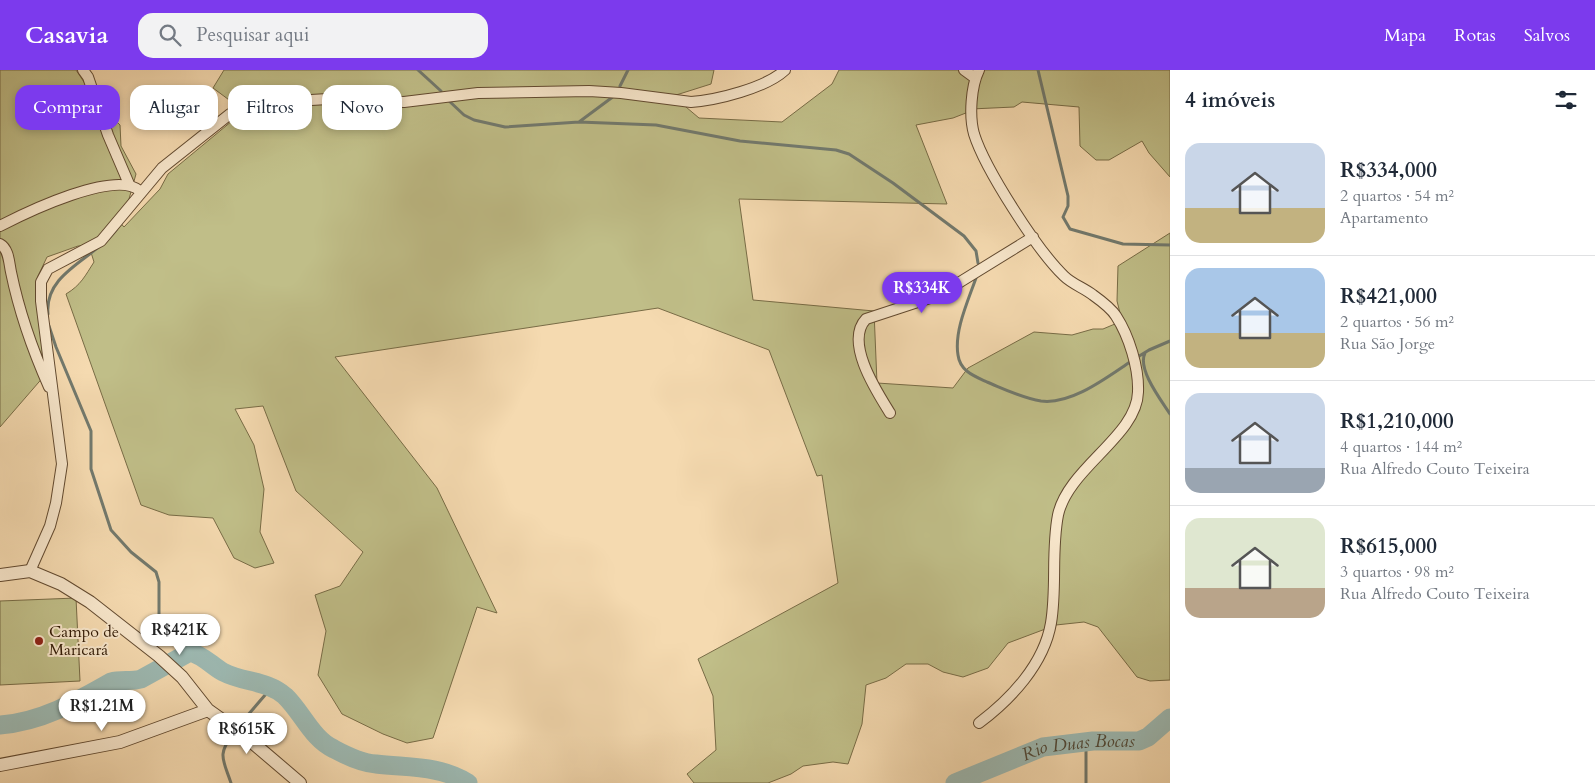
<!DOCTYPE html>
<html lang="pt">
<meta charset="utf-8">
<style>
body{margin:0;font-family:Cardo,serif;background:#f2f2f3;color:#1f2937;height:100vh;display:flex;flex-direction:column;font-size:19px;white-space:nowrap}
*{box-sizing:border-box;margin:0}
p{font-size:16px;color:#747a83}
.icon{flex:none;width:28px;height:28px;fill:none;stroke:currentColor;stroke-width:2;stroke-linecap:round;stroke-linejoin:round}
.map{position:relative;flex:1;overflow:hidden}
.side{display:flex;flex-direction:column;background:#fff;width:425px}
.side>*{flex:none}
.guide{position:absolute;left:15px;top:15px;width:475px;height:45px;display:flex;gap:10px}
.price{position:absolute;translate:-50% -42px;padding:0 11px;border-radius:18px;background:#fff;color:#222;font-size:16px;line-height:32px;filter:drop-shadow(0 1px 2px #0008)}
.price::after{content:'';position:absolute;left:50%;top:30px;width:15px;height:11px;margin-left:-8px;background:inherit;clip-path:polygon(0 0,100% 0,50% 100%)}
.price.on{background:#7c3aed;color:#fff}
ul{padding:0;list-style:none}
li{display:flex;align-items:center;gap:15px;height:125px;padding:0 15px}
li+li{border-top:1px solid #e0e1e3}
li span{display:grid;place-items:center;flex:none;width:140px;height:100px;border-radius:15px;color:#555}
li>.icon{margin-inline-start:auto}
span .icon{width:60px;height:60px;fill:#fffc;stroke-width:1}
li b{font-size:21px}
h2{display:flex;justify-content:space-between;align-items:center;height:60px;padding:0 15px;font-size:21px}
.chip{padding:0 18px;border-radius:15px;background:#fff;box-shadow:0 2px 8px #0003;font-size:18px;line-height:45px}
.chip.on{background:#7c3aed;color:#fff}
header{display:flex;align-items:center;gap:30px;box-sizing:border-box;height:70px;padding:0 25px;background:#7c3aed;color:#fff}
header strong{font-size:24px}
nav{display:flex;gap:28px;margin-inline-start:auto;font-size:18px}
.search{width:350px;height:45px;background:#f2f2f3;display:flex;align-items:center;gap:12px;box-sizing:border-box;padding:0 18px;border-radius:15px;color:#747a83;font-size:19px}
main{display:flex;flex:1;min-height:0}
.map>svg:first-child{display:block}
.green{fill:#c0be88;stroke:#786c46}
.lines{fill:none;stroke-linecap:round;stroke-linejoin:round}
.stream{stroke:#72796d;stroke-width:3}
.river{stroke:#9db9b2;stroke-width:19}
.minor-casing{stroke:#624a30;stroke-width:12}
.tertiary-casing{stroke:#624a30;stroke-width:14}
.minor{stroke:#f8e7cc;stroke-width:10}
.tertiary{stroke:#f8e7cc;stroke-width:12}
.poi-dot{fill:#8f2418;stroke:#f8e7cc;stroke-width:2}
.labels{text-anchor:middle;dominant-baseline:central;stroke-width:4;stroke-linejoin:round;paint-order:stroke}
.poi-label{font-size:16px;fill:#311a05;stroke:#f8e7cc;text-anchor:start}
.water-label{font-size:18px;font-style:italic;fill:#514a39;stroke:#f8e7cc}
</style>
<header>
<strong>Casavia</strong>
<div class="search"><svg class="icon" aria-label="search" viewBox="0 0 24 24"><circle cx="10" cy="10" r="6"/><path d="M15 15l6 6"/></svg>Pesquisar aqui</div>
<nav><a>Mapa</a><a>Rotas</a><a>Salvos</a></nav>
</header>
<main>
<div class="map">
<svg width="1170" height="713" viewBox="0 0 1170 713">
<rect width="100%" height="100%" fill="#f5dab0"/>
<filter id="stains"><feTurbulence type="fractalNoise" baseFrequency=".004" numOctaves="4"/><feColorMatrix values="0 0 0 0 .2 0 0 0 0 .09 0 0 0 0 .02 0 0 0 .5 -.17"/></filter>
<radialGradient id="worn" r=".72"><stop offset=".6" stop-color="#630" stop-opacity="0"/><stop offset="1" stop-color="#630" stop-opacity=".3"/></radialGradient>
<!-- green -->
<path class="green" d="M0 0H76L98 33 120 55 121 76 136 104 129 129 118 150 124 157 160 119 168 104 244 41 213 18 224 0H714L711 14 673 26 699 48 782 52 832 14 839 0H1170V107L1149 83 1142 71 1109 90H1096L1080 76 1079 37 1022 32 1014 37 971 39V41L953 48 916 55 947 134 739 129 753 230 874 241 877 313 953 318 968 298 1034 262 1072 265 1093 259H1103L1122 251 1117 231 1118 196 1170 163V610L1150 611 1137 607 1098 557 1084 552 1056 555 1008 573 988 598 963 607 943 602 928 594H906L886 608 866 615 862 654 848 694 833 692 803 696 791 704 768 713H694L687 704 716 680 713 626 698 589 838 513 822 405 817 406 769 280 658 238 335 287 437 418 497 543 477 537 433 668 407 673 383 664 342 644 318 605 326 561 315 525 340 516 363 482 296 421 263 336 235 339 254 375 264 419 260 462 274 493 255 498 234 488 213 448 169 445 141 435 66 224C81 215 85 206 94 192L89 176H78L47 187 38 206V232L45 305 0 357Z
M76 528 80 611 0 615V531Z"/>
<g class="lines">
<!-- stream -->
<path class="stream" d="M418 0 441 21
M1038 0 1068 126V136L1063 147 1070 159 1123 174 1170 175
M620 16 628 0
M447 29 464 45 474 50 505 57 579 52 656 55 740 71 836 80 849 84 893 113 964 166 976 181 978 193
M579 52 614 26
M976 208C968 231 954 261 958 285 960 301 974 306 987 312 1004 319 1022 328 1041 331 1071 335 1106 308 1130 292
M48 244C44 202 96 188 116 160
M49 256 56 277 91 361V399L111 460 131 482 156 502 159 512V544L162 552 186 583
M1145 283C1137 299 1161 330 1170 344
M1136 288 1149 280 1170 271
M241 653 272 617
M1086 671V713
M231 713C223 689 217 685 233 664"/>
<!-- river -->
<g class="river">
<path d="M0 655C41 652 76 632 111 612 121 609 131 612 141 609L190 582C203 585 212 596 223 602 244 613 267 610 285 626 302 642 312 669 334 679 347 686 362 693 376 694 409 698 439 695 468 713"/>
<path id="s1" d="M955 713 1043 677 1093 671H1139L1148 667 1170 648"/>
</g>
<defs>
<path id="minor" d="M83 0 88 7 108 65 129 114
M964 0 975 8
M979 0C971 16 969 46 974 64 985 99 1037 180 1064 206 1072 214 1084 218 1093 225 1100 230 1111 238 1116 246 1129 266 1139 298 1138 322 1137 366 1068 398 1058 445 1051 481 1057 517 1051 553 1044 594 1011 629 979 653
M0 156C27 142 116 99 140 121
M0 174C9 179 9 193 11 202 19 241 33 281 49 317
M890 343C877 322 844 272 866 249L939 225 1033 167
M30 501 50 456 56 433 62 394 41 231V212L48 199 101 171 162 98 230 44 245 38 277 32 328 29 404 32 478 23 589 21 621 23 691 32C717 30 766 18 785 0"/>
<path id="tertiary" d="M0 505 30 501 61 514 90 532 159 586 182 607 208 640 246 667 300 713
M0 695 120 672 208 640"/>
</defs>
<!-- minor casing -->
<use href="#minor" class="minor-casing"/>
<!-- tertiary casing -->
<use href="#tertiary" class="tertiary-casing"/>
<!-- minor -->
<use href="#minor" class="minor"/>
<!-- tertiary -->
<use href="#tertiary" class="tertiary"/>
</g>
<!-- markers -->
<circle class="poi-dot" cx="39" cy="571" r="5"/>
<g class="labels">
<!-- poi labels -->
<g class="poi-label">
<text x="49" y="562">Campo de<tspan x="49" dy="18">Maricará</tspan></text>
</g>
<!-- water labels -->
<g class="water-label">
<text stroke="none"><textPath href="#s1" startOffset="130">Rio Duas Bocas</textPath></text>
</g>
</g>
<rect width="100%" height="100%" filter="url(#stains)"/>
<rect width="100%" height="100%" fill="url(#worn)"/>
</svg>
<b class="price on" style="left:922px;top:244px">R$334K</b>
<b class="price" style="left:180px;top:586px">R$421K</b>
<b class="price" style="left:102px;top:662px">R$1.21M</b>
<b class="price" style="left:247px;top:685px">R$615K</b>
<div class="guide">
<a class="chip on">Comprar</a>
<a class="chip">Alugar</a>
<a class="chip">Filtros</a>
<a class="chip">Novo</a>
</div>
</div>
<section class="side">
<h2>4 imóveis<svg class="icon" aria-label="filters" viewBox="0 0 24 24"><path d="M4 7h16M4 17h16"/><circle cx="9" cy="7" r="2"/><circle cx="15" cy="17" r="2"/></svg></h2>
<ul>
<li><span style="background:linear-gradient(#c9d6e8 65%,#c2b280 0)"><svg class="icon" aria-label="home" viewBox="0 0 24 24"><path d="M3 11l9-7 9 7M6 9v11h12V9"/></svg></span><div><b>R$334,000</b><p>2 quartos · 54 m²</p><p>Apartamento</p></div></li>
<li><span style="background:linear-gradient(#a9c7e8 65%,#c2b280 0)"><svg class="icon" aria-label="home" viewBox="0 0 24 24"><path d="M3 11l9-7 9 7M6 9v11h12V9"/></svg></span><div><b>R$421,000</b><p>2 quartos · 56 m²</p><p>Rua São Jorge</p></div></li>
<li><span style="background:linear-gradient(#c9d6e8 75%,#9aa5b1 0)"><svg class="icon" aria-label="home" viewBox="0 0 24 24"><path d="M3 11l9-7 9 7M6 9v11h12V9"/></svg></span><div><b>R$1,210,000</b><p>4 quartos · 144 m²</p><p>Rua Alfredo Couto Teixeira</p></div></li>
<li><span style="background:linear-gradient(#dfe7d0 70%,#b9a48a 0)"><svg class="icon" aria-label="home" viewBox="0 0 24 24"><path d="M3 11l9-7 9 7M6 9v11h12V9"/></svg></span><div><b>R$615,000</b><p>3 quartos · 98 m²</p><p>Rua Alfredo Couto Teixeira</p></div></li>
</ul>
</section>
</main>
